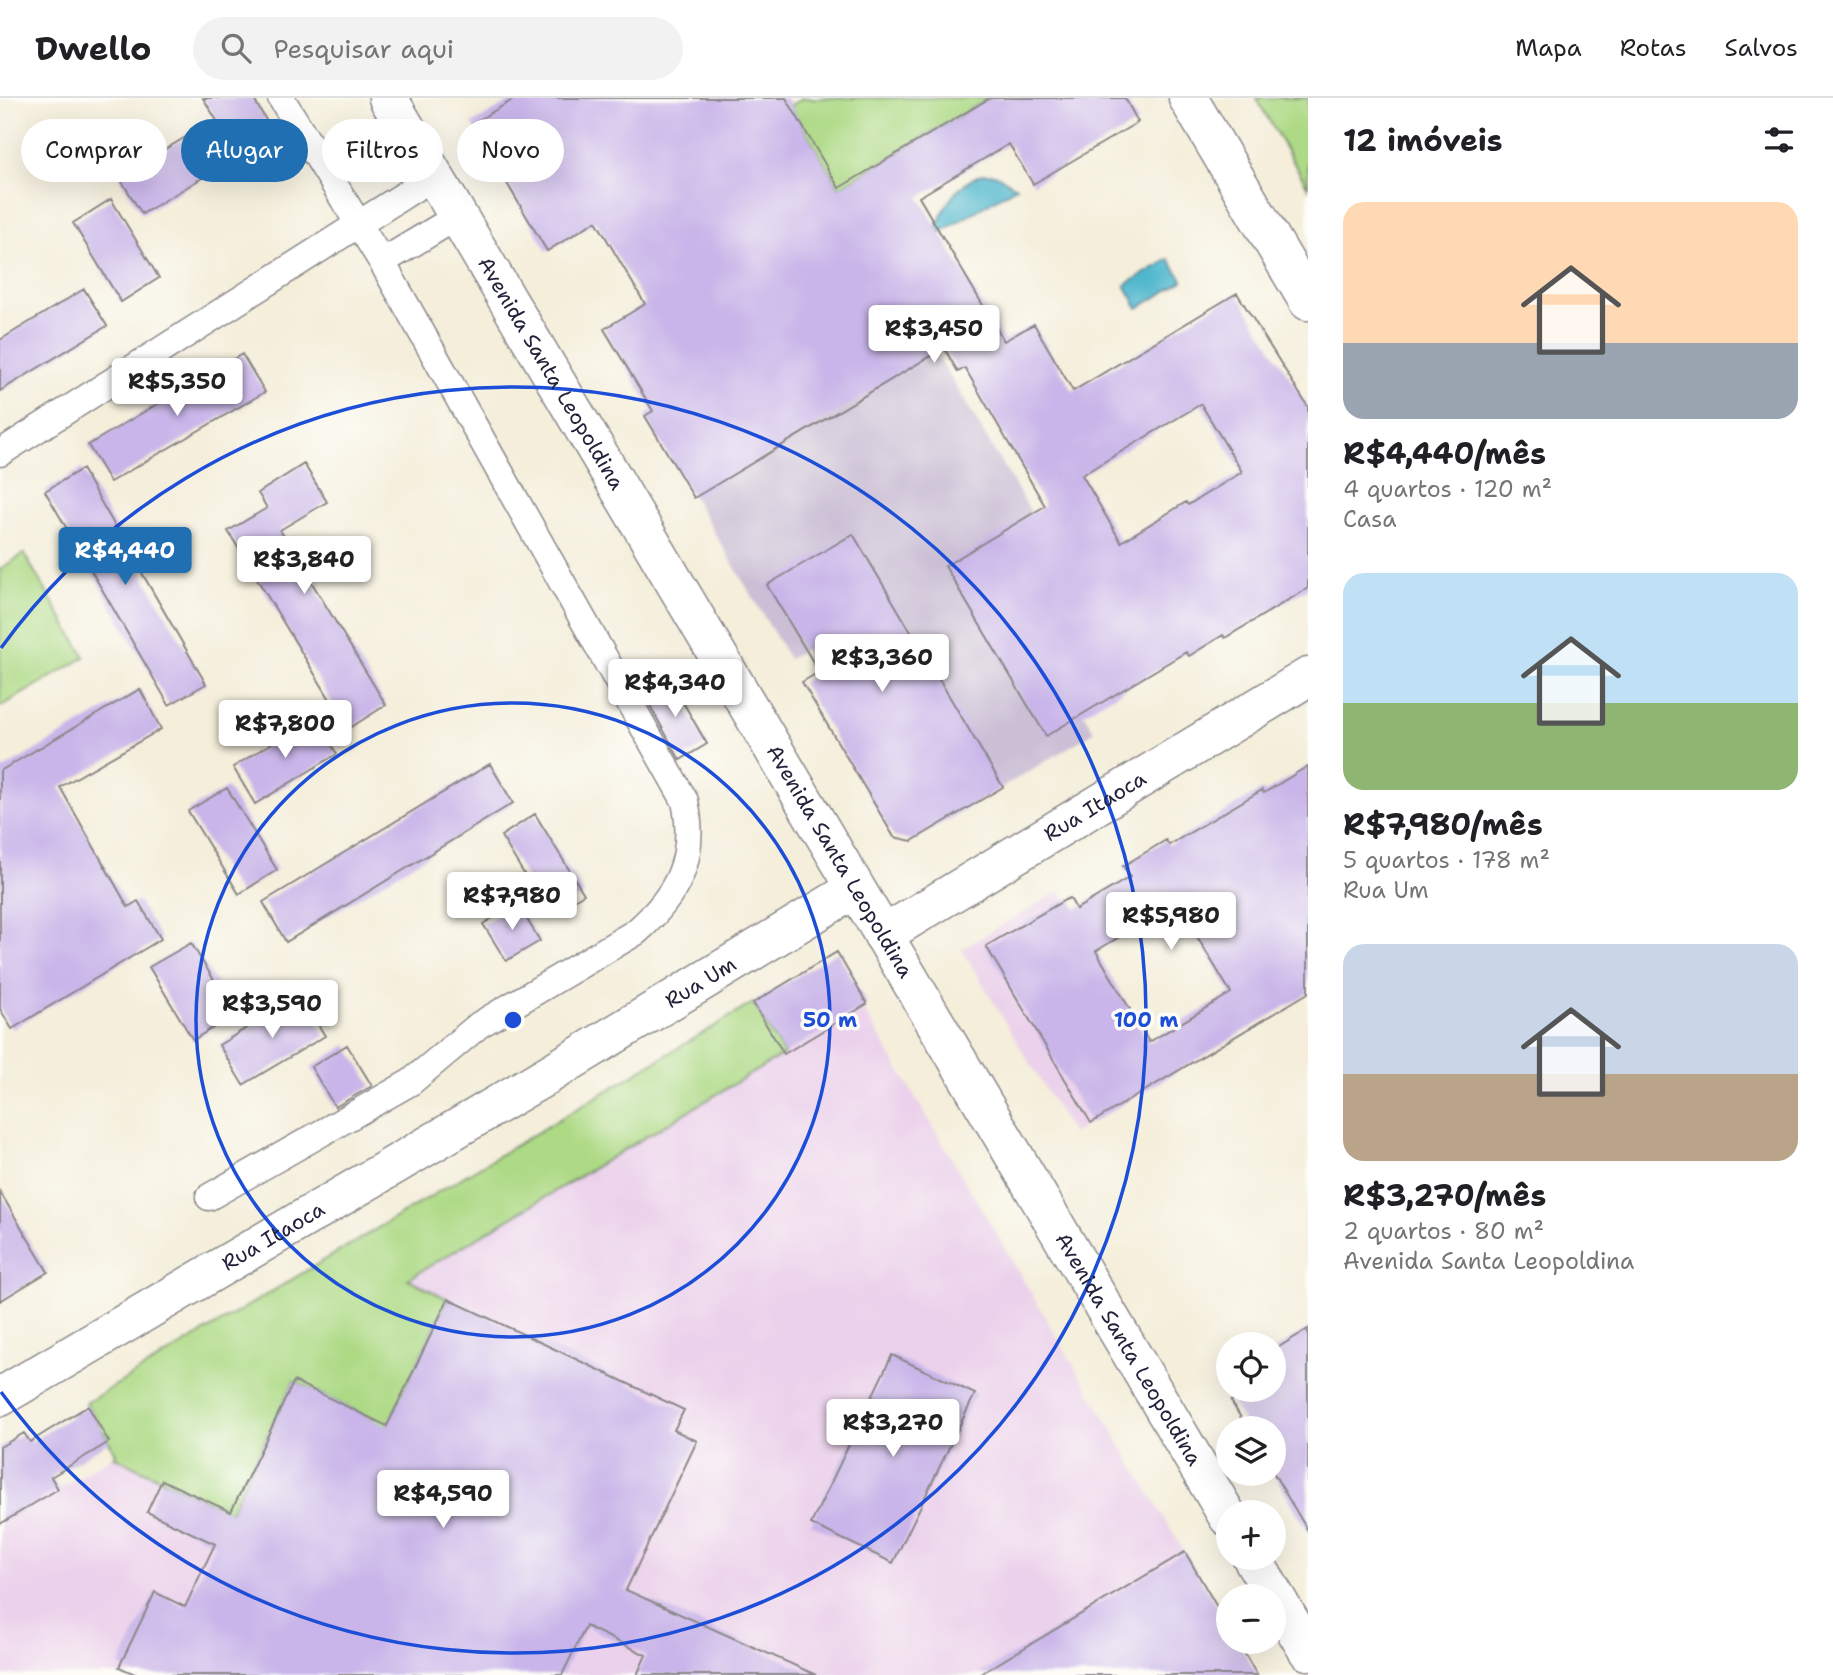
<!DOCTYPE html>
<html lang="pt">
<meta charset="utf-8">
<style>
body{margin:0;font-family:"Shantell Sans",sans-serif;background:#f2f2f2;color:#202124;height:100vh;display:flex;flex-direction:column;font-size:26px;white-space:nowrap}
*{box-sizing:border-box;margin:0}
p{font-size:23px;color:#757577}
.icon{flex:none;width:38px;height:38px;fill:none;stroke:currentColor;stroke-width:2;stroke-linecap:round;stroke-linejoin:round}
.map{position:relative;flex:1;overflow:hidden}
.panel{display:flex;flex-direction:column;background:#fff;width:525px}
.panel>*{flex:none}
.hud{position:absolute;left:21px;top:21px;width:665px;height:63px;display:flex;gap:14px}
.tools{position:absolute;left:1216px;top:1234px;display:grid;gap:14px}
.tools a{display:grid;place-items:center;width:70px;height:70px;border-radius:50%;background:#fff;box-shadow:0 7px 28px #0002;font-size:35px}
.price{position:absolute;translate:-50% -60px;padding:0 16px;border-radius:7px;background:#fff;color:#222;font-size:23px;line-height:46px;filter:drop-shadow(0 2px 4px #0008)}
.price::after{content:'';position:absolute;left:50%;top:42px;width:21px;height:16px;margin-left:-10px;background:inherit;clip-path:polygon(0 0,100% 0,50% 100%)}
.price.on{background:#1f6fb2;color:#fff}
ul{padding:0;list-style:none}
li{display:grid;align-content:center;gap:14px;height:371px;padding:0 35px}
li span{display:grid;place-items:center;height:217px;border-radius:21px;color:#555}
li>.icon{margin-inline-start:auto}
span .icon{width:126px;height:126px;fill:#fffc;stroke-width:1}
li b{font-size:30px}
h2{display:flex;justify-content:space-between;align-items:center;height:84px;padding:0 35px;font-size:30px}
.tag{padding:0 24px;border-radius:32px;background:#fff;box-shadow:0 7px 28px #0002;font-size:24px;line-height:63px}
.tag.on{background:#1f6fb2;color:#fff}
header{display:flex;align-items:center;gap:42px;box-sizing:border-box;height:98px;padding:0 35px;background:#fff;border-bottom:2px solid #e0e0e0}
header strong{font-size:33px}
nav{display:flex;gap:38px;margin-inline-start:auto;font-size:24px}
.search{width:490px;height:63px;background:#f2f2f2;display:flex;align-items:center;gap:18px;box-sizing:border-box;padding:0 24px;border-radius:38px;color:#757577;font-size:26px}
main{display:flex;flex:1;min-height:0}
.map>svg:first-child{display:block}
.built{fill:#ebd1eb}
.industrial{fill:#cbbfd5}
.green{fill:#aeda86;stroke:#687e60;stroke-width:2}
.water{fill:#4fb7cd;stroke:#386c84;stroke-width:2}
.building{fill:#c9b5e9;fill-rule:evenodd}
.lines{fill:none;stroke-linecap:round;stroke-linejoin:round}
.lane-casing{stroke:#8b888a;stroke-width:29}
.street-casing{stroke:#8b888a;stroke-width:41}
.secondary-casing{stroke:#8b888a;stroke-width:41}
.primary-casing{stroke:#8b888a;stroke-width:41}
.lane{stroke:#fff;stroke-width:26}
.street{stroke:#fff;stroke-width:38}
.secondary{stroke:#fff;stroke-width:38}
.primary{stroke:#fff;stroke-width:38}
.ring{fill:none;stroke:#1d4ed8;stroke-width:3.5}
.labels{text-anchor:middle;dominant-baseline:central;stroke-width:7;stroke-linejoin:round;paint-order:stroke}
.street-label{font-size:21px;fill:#22223b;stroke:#fdfcf7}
.centre{fill:#1d4ed8;stroke:#fdfcf7;stroke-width:3.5}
.ring-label{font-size:21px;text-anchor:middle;font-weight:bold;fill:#1d4ed8;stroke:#fdfcf7;stroke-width:7;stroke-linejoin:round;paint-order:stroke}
</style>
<header>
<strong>Dwello</strong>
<div class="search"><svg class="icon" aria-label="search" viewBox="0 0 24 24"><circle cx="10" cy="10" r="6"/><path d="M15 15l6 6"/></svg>Pesquisar aqui</div>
<nav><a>Mapa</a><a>Rotas</a><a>Salvos</a></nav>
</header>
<main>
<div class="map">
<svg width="1308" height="1577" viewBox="0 0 1308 1577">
<rect width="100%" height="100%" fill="#fdfcf7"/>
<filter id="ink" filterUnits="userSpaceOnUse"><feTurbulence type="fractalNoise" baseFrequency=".0143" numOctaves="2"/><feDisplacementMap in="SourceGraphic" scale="14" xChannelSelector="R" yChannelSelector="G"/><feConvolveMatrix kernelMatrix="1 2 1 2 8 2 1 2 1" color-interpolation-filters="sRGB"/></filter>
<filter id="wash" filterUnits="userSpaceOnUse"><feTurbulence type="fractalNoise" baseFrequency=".00686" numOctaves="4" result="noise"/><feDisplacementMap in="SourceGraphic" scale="28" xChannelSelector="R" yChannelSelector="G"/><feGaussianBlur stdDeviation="1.57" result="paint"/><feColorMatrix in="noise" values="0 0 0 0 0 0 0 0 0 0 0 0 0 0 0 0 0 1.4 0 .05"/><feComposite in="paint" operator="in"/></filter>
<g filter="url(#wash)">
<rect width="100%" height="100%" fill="#f4eeda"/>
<!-- built -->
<path class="built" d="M1060 793 1169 978 1072 1036 962 851Z
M862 909 1228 1528V1544H1238L1258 1577H0V1426Z"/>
<!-- industrial -->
<path class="industrial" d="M936 255 1032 416 1083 615 1094 634 1003 689 891 501 789 561 694 400Z"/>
<!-- green -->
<path class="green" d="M802 0H989L839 90 790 8Z
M1256 0H1308V89Z
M24 456 85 559 0 609V471Z
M753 905 784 956 408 1181 448 1201 362 1381 347 1374 372 1321 294 1283 230 1414 113 1358 116 1356 86 1305Z"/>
<!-- water -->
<path class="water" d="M982 76H995L1016 89 934 138C942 111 954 87 982 76Z
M1169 161 1183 183 1138 210 1125 187Z"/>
<g id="blocks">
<!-- building -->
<path class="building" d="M203 0H253L266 22 230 44Z
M516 0H786L839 90 990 0H1125L1138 24 1033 86 1009 46 919 99 1004 243 1034 226 1073 293 1237 195 1308 309V490L1225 540 1223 537 1189 558 1186 554 1046 638 945 468 1045 408 965 270 958 274 944 250 694 400 645 318 653 313 604 231 645 206 596 123 547 153 472 26ZM1201 306 1242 374 1188 407 1186 404 1121 444 1082 377Z
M199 31 222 68 142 116 119 79Z
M111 101 159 180 121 204 73 125Z
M84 191 107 228 0 293V242Z
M242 256 265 294 110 384 88 347Z
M304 366 327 404 280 432 386 607 348 631 228 433 267 410 258 395Z
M82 371 206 586 169 607 45 393Z
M853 436 1003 689 912 743 894 739 802 584 819 574 767 487Z
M669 580 707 646 680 662 643 595Z
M140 591 161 631 60 689 128 809 138 803 161 841 12 931 0 911V673Z
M314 619 337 656 255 706 233 669Z
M490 666 513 705 286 844 263 804Z
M1308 668V895L1091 1025 986 848 1065 802 1070 800 1076 811 1130 779 1123 768 1166 742 1169 747 1262 692 1264 695ZM1184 817 1231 895 1149 944 1096 853 1151 820 1158 832Z
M227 690 277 772 239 796 188 713Z
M535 716 584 796 549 817 501 738Z
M517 805 540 843 506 863 483 826Z
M191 845 235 916 193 942 149 869Z
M837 854 867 906 784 956 753 905Z
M300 897 325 938 243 987 219 947Z
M347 947 372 988 335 1009 311 969Z
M0 1094 48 1174 0 1203Z
M448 1201 684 1312 674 1332 697 1343 626 1492 816 1577H637L646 1557 586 1528 562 1577H137L119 1569 155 1494 185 1509 215 1446 147 1414 162 1382 231 1414 294 1283 387 1328Z
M1308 1231V1433L1274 1376V1330H1247L1231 1303 1250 1292H1274V1252Z
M892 1257 975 1296 893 1465 811 1426Z
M88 1308 109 1344 51 1379 58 1391 0 1426V1349L24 1335 30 1344Z
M1185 1454 1228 1528V1544H1238L1257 1577H979Z"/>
</g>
</g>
<g filter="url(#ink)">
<use href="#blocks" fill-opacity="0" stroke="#8b888a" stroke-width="2"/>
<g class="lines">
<defs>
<path id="lane" d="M281 0 382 164
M0 355 434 78
M209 1099 411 984 479 927 636 834C678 797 697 760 685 703L382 164 458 118"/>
<g id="street">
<path id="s1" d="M883 837 1308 579"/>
<path id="s2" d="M0 1299 546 978 855 791"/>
</g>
<g id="secondary">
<path id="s3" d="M388 0 1228 1419"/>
<path d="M1252 1460 1308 1553"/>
</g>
<path id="primary" d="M1188 0 1308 203"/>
</defs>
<!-- lane casing -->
<use href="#lane" class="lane-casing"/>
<!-- street casing -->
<use href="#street" class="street-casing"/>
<!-- secondary casing -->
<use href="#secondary" class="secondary-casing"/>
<!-- primary casing -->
<use href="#primary" class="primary-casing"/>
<!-- lane -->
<use href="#lane" class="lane"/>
<!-- street -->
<use href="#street" class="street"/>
<!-- secondary -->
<use href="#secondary" class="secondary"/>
<!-- primary -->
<use href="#primary" class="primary"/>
</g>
</g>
<!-- distance rings -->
<g class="ring">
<circle cx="513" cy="922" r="317"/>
<path d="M1 550A633 633 0 1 1 1 1294"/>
</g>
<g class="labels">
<!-- street labels -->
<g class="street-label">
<text stroke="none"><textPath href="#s3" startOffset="320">Avenida Santa Leopoldina</textPath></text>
<text stroke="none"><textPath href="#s1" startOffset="248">Rua Itaoca</textPath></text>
<text stroke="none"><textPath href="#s3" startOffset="887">Avenida Santa Leopoldina</textPath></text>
<text stroke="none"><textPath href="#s2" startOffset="814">Rua Um</textPath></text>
<text stroke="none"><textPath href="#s2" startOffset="317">Rua Itaoca</textPath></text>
<text stroke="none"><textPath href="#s3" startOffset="1454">Avenida Santa Leopoldina</textPath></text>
</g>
</g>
<circle cx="513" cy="922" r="10" class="centre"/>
<g class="ring-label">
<text x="830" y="929">50 m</text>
<text x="1146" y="929">100 m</text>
</g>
</svg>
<div class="tools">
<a><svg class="icon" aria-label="locate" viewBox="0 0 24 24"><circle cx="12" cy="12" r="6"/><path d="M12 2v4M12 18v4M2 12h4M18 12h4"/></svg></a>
<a><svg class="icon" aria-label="layers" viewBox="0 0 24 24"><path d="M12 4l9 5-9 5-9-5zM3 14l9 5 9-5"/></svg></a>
<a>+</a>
<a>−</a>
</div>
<b class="price" style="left:934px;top:267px">R$3,450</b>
<b class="price" style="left:177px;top:320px">R$5,350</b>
<b class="price on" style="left:125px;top:489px">R$4,440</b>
<b class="price" style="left:304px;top:498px">R$3,840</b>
<b class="price" style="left:882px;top:596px">R$3,360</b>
<b class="price" style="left:675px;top:621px">R$4,340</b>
<b class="price" style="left:285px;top:662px">R$7,800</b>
<b class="price" style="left:512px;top:834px">R$7,980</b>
<b class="price" style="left:1171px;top:854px">R$5,980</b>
<b class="price" style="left:272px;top:942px">R$3,590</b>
<b class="price" style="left:893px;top:1361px">R$3,270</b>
<b class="price" style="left:443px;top:1432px">R$4,590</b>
<div class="hud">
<a class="tag">Comprar</a>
<a class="tag on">Alugar</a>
<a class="tag">Filtros</a>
<a class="tag">Novo</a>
</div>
</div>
<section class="panel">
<h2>12 imóveis<svg class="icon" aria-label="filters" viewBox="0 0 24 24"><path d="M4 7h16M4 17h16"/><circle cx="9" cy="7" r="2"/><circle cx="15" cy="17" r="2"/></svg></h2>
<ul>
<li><span style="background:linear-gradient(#ffd9b3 65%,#9aa5b1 0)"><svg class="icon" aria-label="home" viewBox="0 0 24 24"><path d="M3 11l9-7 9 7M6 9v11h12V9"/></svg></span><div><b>R$4,440/mês</b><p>4 quartos · 120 m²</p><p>Casa</p></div></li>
<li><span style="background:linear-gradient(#bfe0f5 60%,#8fb573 0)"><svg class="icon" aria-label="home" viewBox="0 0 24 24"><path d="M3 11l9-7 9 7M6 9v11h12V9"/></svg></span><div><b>R$7,980/mês</b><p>5 quartos · 178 m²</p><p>Rua Um</p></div></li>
<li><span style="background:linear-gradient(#c9d6e8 60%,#b9a48a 0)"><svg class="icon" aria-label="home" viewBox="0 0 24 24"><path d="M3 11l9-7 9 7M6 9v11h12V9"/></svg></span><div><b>R$3,270/mês</b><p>2 quartos · 80 m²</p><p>Avenida Santa Leopoldina</p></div></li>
</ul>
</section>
</main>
